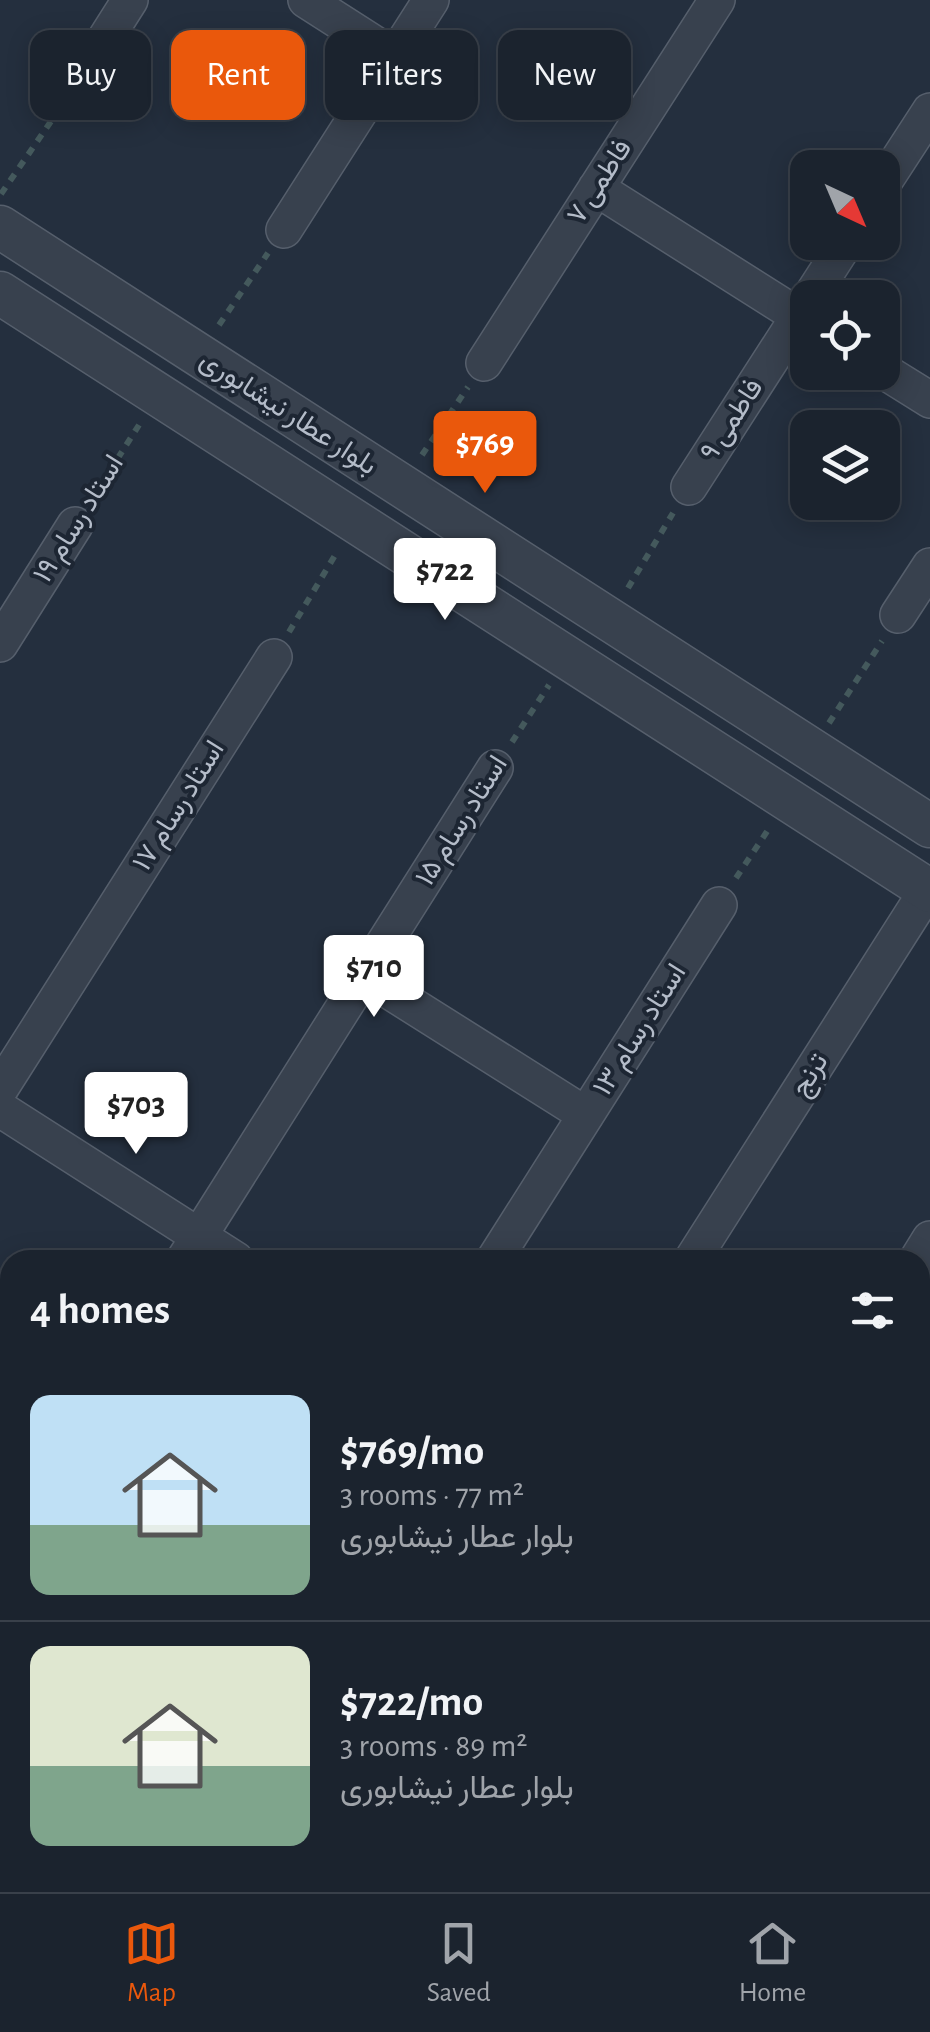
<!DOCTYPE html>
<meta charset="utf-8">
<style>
body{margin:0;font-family:"Alegreya Sans",Vazirmatn,sans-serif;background:#282f3a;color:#f1f3f6;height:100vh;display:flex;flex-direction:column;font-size:38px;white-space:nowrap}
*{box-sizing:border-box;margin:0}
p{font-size:32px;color:#a0a4aa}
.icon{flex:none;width:55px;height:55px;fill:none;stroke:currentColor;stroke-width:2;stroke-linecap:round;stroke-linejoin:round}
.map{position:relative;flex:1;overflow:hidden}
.drawer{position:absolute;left:0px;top:1250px;width:930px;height:642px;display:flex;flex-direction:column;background:#1b232e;border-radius:30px 30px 0 0;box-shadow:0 5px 25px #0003,0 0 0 2px #39404a}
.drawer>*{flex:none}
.top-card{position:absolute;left:30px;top:30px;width:870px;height:90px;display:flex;gap:20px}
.needle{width:65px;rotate:136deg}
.buttons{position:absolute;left:790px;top:150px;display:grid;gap:20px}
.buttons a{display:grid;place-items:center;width:110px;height:110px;border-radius:20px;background:#1b232e;box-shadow:0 5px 25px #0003,0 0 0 2px #39404a;font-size:50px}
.price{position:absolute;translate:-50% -85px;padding:0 22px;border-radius:10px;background:#fff;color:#222;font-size:32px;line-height:65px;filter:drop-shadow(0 2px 5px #0008)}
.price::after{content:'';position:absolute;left:50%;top:60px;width:30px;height:22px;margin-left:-15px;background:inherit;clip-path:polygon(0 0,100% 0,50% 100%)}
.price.selected{background:#ea580c;color:#fff}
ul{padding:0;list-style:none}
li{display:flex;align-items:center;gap:30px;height:250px;padding:0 30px}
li+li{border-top:2px solid #39404a}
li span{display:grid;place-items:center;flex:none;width:280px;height:200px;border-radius:20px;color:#555}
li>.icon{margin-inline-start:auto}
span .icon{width:120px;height:120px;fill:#fffc;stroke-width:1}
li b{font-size:42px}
h2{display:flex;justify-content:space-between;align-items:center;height:120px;padding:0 30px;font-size:42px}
.pill{padding:0 35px;border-radius:20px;background:#1b232e;box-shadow:0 5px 25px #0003,0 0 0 2px #39404a;font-size:35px;line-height:90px}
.pill.selected{background:#ea580c;color:#fff}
.tab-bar{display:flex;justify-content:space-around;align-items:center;height:140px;border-top:2px solid #39404a;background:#1b232e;font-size:28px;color:#a0a4aa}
.tab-bar a{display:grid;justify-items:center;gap:5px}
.tab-bar .selected{color:#ea580c}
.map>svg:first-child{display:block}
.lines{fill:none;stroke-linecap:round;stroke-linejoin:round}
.minor-casing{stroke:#565f6c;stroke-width:38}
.tertiary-casing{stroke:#565f6c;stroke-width:45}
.path{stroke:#44595c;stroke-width:6;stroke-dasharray:8 8;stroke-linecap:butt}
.minor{stroke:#38414e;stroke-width:35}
.tertiary{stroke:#38414e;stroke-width:42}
.labels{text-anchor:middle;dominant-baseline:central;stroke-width:8;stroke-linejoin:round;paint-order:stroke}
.street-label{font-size:28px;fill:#b4bcc9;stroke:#1d2633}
</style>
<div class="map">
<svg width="930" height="1892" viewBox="0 0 930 1892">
<rect width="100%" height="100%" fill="#242f3e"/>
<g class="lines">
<defs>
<path id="minor" d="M306 0 395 57
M73 90 130 0
M882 185 930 111
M596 188 808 322
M284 230 431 0
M810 298 846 242
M484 363 717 0
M882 370 930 400
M689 487 808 302
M898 615 930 566
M0 644 75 525
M364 975 586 1115
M0 1089 274 657
M0 1109 236 1260
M184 1260 495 768
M494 1260 719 905
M692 1260 930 886
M917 1260 930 1239
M920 1298 930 1304
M0 1549 10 1533
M920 1697 930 1703
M920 1860 930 1844
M626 1882 641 1892
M291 1892 297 1882
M527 1892 533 1882
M900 1892 906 1882"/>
<path id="tertiary" d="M0 227 930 826
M0 293 930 891"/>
</defs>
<!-- minor casing -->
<use href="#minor" class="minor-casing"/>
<!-- tertiary casing -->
<use href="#tertiary" class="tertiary-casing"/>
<!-- path -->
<path class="path" d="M1 194 56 114
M219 325 268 253
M422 455 468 387
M92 499 139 425
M628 588 673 513
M289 632 337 552
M829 723 882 641
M512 742 549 685
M736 878 768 830
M0 1868 10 1874
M23 1882 38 1892
M97 1892 103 1882"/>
<!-- minor -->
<use href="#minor" class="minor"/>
<!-- tertiary -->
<use href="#tertiary" class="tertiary"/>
</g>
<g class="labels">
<!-- street labels -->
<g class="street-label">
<text transform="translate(600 182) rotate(-57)">فاطمی ۷</text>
<text transform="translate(288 413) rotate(33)">بلوار عطار نیشابوری</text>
<text transform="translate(732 420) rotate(-57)">فاطمی ۹</text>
<text transform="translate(79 519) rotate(-58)">استاد رسام ۱۹</text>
<text transform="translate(179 806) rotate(-58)">استاد رسام ۱۷</text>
<text transform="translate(462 821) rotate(-58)">استاد رسام ۱۵</text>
<text transform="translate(640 1030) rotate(-58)">استاد رسام ۱۳</text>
<text transform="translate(810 1075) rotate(-58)">ترنج</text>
</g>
</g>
</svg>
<div class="buttons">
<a><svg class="needle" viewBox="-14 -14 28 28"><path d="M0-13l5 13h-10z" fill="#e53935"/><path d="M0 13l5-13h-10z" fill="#a0a4aa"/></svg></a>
<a><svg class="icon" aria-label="locate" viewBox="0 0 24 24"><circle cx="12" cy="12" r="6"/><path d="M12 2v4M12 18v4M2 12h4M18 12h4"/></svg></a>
<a><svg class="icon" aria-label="layers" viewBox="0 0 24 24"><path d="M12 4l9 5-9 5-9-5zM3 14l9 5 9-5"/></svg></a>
</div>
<b class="price selected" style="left:485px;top:496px">$769</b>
<b class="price" style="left:445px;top:623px">$722</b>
<b class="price" style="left:374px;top:1020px">$710</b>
<b class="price" style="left:136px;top:1157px">$703</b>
<div class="top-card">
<a class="pill">Buy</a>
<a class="pill selected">Rent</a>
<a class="pill">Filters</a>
<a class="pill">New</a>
</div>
<section class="drawer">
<h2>4 homes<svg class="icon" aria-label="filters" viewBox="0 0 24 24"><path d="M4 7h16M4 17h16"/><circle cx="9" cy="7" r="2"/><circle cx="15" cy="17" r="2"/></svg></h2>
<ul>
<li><span style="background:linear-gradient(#bfe0f5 65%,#7fa58c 0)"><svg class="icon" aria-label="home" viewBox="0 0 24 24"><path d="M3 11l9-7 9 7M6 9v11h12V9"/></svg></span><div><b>$769/mo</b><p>3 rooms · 77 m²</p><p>بلوار عطار نیشابوری</p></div></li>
<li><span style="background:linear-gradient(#dfe7d0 60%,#7fa58c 0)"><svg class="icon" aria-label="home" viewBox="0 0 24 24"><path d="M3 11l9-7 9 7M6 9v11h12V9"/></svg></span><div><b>$722/mo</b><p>3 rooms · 89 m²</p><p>بلوار عطار نیشابوری</p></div></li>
</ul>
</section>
</div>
<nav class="tab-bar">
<a class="selected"><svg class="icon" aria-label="map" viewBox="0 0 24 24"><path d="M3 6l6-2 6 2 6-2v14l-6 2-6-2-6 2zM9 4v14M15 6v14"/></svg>Map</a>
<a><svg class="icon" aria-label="saved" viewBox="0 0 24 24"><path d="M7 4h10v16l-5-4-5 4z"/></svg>Saved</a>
<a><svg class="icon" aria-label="home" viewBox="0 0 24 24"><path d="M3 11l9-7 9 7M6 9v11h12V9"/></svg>Home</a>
</nav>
